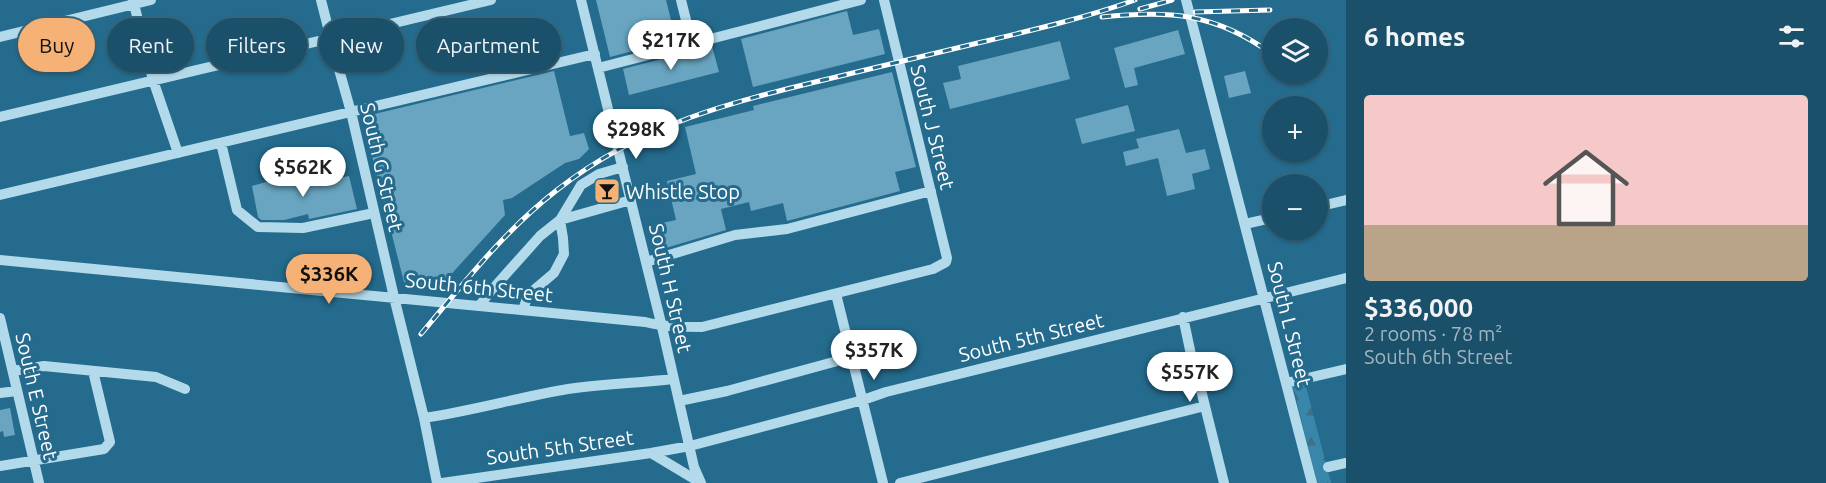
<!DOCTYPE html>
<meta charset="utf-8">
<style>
body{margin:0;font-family:Ubuntu,sans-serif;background:#245770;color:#f1f3f6;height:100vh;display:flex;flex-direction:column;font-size:22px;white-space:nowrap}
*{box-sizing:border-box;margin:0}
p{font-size:20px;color:#a0b5c1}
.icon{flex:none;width:33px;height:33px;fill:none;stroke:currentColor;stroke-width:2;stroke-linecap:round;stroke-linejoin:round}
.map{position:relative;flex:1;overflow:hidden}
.panel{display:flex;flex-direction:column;background:#1b506a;width:480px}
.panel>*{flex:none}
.hud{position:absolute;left:18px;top:18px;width:570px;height:54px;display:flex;gap:12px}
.fabs{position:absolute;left:1262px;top:18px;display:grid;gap:12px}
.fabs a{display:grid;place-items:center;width:66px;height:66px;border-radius:50%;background:#1b506a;box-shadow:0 2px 4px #0004,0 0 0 2px #39677e;font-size:30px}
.price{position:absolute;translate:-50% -51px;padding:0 14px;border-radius:21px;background:#fff;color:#222;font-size:20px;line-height:39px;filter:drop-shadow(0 2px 3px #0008)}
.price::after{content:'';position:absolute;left:50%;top:36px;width:18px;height:14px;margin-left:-9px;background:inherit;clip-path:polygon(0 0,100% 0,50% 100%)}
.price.selected{background:#f6b276;color:#111}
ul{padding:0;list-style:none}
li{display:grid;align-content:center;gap:12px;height:318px;padding:0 18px}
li+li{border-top:2px solid #39677e}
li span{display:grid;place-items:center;height:186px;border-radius:6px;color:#555}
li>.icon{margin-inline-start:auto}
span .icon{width:108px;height:108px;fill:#fffc;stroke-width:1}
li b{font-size:26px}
h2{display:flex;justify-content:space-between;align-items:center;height:72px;padding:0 18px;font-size:26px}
.tag{padding:0 21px;border-radius:27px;background:#1b506a;box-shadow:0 2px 4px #0004,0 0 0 2px #39677e;font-size:21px;line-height:54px}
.tag.selected{background:#f6b276;color:#111}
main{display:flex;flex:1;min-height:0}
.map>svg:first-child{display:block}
.forest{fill:url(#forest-firs)}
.building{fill:#69a5c0}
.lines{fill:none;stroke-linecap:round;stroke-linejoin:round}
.minor{stroke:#b3daeb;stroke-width:10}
.rail-casing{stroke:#fff;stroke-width:5}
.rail{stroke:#246b8d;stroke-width:3;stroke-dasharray:9;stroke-linecap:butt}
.labels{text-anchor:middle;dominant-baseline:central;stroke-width:6;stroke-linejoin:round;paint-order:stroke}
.street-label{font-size:20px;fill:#fff;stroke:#246b8d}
.poi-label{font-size:20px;fill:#fff;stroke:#246b8d;text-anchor:start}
</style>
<main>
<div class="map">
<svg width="1346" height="483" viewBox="0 0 1346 483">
<defs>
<pattern id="forest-firs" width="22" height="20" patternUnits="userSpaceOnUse" patternTransform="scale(1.5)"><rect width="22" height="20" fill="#3887aa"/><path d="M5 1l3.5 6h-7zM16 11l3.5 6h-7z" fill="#406f84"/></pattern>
</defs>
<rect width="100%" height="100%" fill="#246b8d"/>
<!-- forest -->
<path class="forest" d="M1305 383 1331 483H1317L1293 386Z"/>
<!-- building -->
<path class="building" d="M596 0H666L674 32 665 34 667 42 610 57Z
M847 11 853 35 879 29 885 54 753 87 741 39Z
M1178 30 1185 54 1134 68 1138 85 1125 88 1114 48Z
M1060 41 1070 79 950 109 943 83 961 79 958 66Z
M712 46 719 72 629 95 623 69Z
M554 71 570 136 584 133 589 149 579 159 565 163 512 198 503 200 505 215 446 280 406 290 362 117Z
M1245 71 1251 93 1229 98 1224 76Z
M892 72 916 167 895 172 900 191 787 221 783 203 751 211 749 202 721 209 726 230 659 250 653 225 676 220 667 181 696 174 685 127 754 110 753 106Z
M1128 105 1135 131 1082 144 1075 119Z
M1179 129 1186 153 1205 149 1210 169 1192 174 1195 189 1167 196 1158 158 1126 166 1123 152 1139 148 1136 139Z
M303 171 309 184 349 176 357 209 309 219 308 214 284 220H261L258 217 252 186Z
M10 408 15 435 4 437 3 431 0 432V410Z"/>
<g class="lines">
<!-- minor -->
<path class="minor" d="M133 0 153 80 178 153
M321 0 336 59 351 112 394 297 424 418 437 483
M581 0 662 327 694 467 701 483
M681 0 692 44
M1186 0 1312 483
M0 37 151 0
M598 68 861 0
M0 117 491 0
M221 143 237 210 258 227 303 228 374 213
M0 195 595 54
M1317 207 1346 200
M1245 224 1272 218
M0 260 645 322C664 327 682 327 702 327L933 269 946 262 947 258 884 0
M646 262 735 235 787 229 931 191
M836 294 883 483
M480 305 490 292 540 236 560 220 581 185 599 174 623 167
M523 310 528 295 554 273 564 254 563 238 560 220 631 200
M1183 317 1193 364 1200 386 1224 483
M0 318 39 483
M13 371 44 366 156 377 185 389
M1286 383 1346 369
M0 393 17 391
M679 401 727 391 852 357
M424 418C472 411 520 397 568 389 603 384 638 383 673 379
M651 453 701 483
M0 466 104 449 110 442 93 371
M1328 467 1346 463
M442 483 651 453 690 446 863 400 886 392 1346 278
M900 483 1205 406"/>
<defs>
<path id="rail" d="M1140 9 1172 0
M1195 12 1270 10
M1102 17C1170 10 1215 13 1272 54
M421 334C464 283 504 231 557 190 641 124 731 102 832 78 882 66 932 54 982 42 1033 30 1085 18 1135 0"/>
</defs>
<!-- rail casing -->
<use href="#rail" class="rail-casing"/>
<!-- rail -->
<use href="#rail" class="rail"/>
</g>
<!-- icons -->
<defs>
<symbol id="bar-square" viewBox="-11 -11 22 22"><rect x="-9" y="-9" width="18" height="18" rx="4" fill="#f6b276" stroke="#246b8d"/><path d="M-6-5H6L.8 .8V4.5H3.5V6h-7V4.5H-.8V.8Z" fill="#111"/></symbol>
</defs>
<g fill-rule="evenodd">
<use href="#bar-square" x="592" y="176" width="30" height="30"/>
</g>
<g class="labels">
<!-- street labels -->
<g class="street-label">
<text transform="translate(933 127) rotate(76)">South J Street</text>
<text transform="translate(382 167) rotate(77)">South G Street</text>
<text transform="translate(479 287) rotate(6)">South 6th Street</text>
<text transform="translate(671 288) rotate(77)">South H Street</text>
<text transform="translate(1290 324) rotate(76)">South L Street</text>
<text transform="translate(1031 337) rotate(-14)">South 5th Street</text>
<text transform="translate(37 396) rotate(77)">South E Street</text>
<text transform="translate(560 447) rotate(-8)">South 5th Street</text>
</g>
<!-- poi labels -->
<g class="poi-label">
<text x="626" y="191">Whistle Stop</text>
</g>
</g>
</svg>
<div class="fabs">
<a><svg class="icon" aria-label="layers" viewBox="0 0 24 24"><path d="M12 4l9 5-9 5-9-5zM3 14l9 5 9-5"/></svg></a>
<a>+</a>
<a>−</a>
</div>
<b class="price" style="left:671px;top:71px">$217K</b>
<b class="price" style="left:636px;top:160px">$298K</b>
<b class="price" style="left:303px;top:198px">$562K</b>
<b class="price selected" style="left:329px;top:305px">$336K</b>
<b class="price" style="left:874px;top:381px">$357K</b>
<b class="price" style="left:1190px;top:403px">$557K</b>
<div class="hud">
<a class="tag selected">Buy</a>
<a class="tag">Rent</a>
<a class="tag">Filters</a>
<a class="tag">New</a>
<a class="tag">Apartment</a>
</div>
</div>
<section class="panel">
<h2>6 homes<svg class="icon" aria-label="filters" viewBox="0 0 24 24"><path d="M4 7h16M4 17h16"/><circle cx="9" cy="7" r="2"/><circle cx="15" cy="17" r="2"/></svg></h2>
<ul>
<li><span style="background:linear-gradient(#f6c9c9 70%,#b9a48a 0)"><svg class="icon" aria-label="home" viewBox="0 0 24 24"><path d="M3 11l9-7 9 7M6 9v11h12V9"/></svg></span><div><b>$336,000</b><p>2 rooms · 78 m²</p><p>South 6th Street</p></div></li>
</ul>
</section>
</main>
